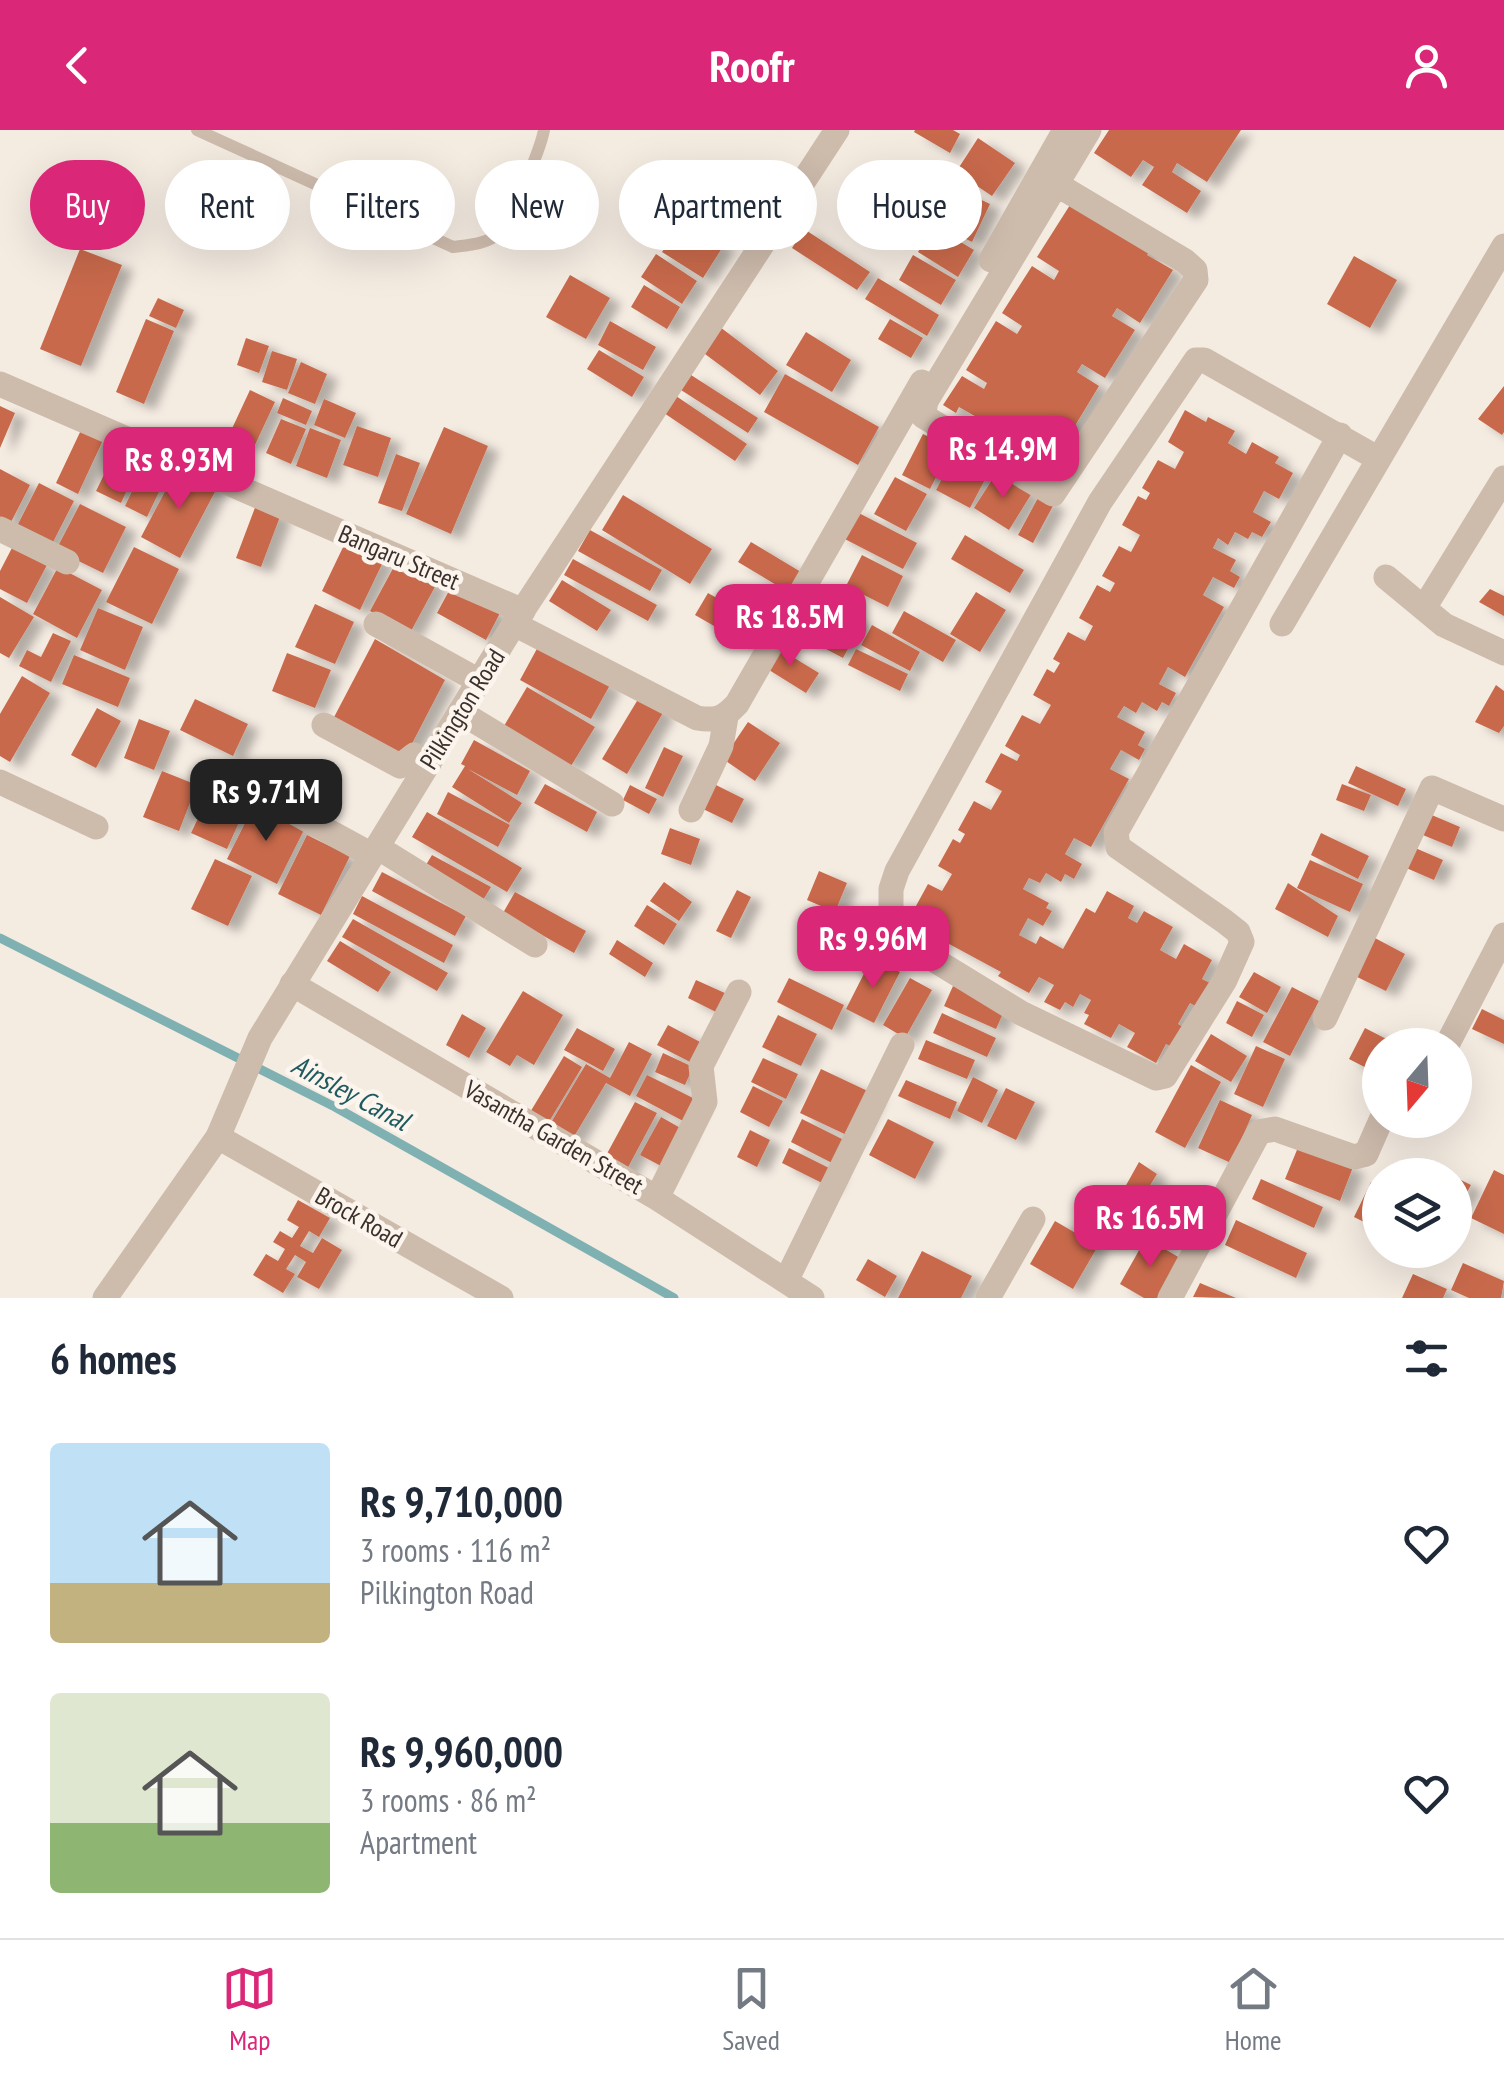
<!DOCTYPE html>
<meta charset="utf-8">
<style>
body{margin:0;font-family:"PT Sans Narrow",sans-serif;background:#f2f2f3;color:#1f2937;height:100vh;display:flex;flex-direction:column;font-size:38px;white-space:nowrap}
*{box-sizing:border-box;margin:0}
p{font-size:32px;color:#747a83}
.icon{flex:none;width:55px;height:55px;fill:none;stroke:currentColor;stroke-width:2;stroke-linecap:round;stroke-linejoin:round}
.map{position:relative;height:1168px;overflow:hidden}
.panel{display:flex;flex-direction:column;background:#fff;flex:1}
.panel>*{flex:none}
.hud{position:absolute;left:30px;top:30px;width:1000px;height:90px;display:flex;gap:20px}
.needle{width:65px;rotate:199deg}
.tools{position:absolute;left:1362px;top:898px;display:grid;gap:20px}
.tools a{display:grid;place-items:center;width:110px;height:110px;border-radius:50%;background:#fff;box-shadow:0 10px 40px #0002;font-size:50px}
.price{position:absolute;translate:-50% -85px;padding:0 22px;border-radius:20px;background:#db2777;color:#fff;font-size:32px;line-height:65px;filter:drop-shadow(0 2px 5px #0008)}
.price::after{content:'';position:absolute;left:50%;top:60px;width:30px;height:22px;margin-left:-15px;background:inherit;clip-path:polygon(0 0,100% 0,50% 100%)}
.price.current{background:#222;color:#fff}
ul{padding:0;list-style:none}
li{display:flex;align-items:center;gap:30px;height:250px;padding:0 50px}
li span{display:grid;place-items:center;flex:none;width:280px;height:200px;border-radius:10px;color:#555}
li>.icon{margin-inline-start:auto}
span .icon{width:120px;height:120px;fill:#fffc;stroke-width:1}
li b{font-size:42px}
h2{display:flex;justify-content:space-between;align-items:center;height:120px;padding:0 50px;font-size:42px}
.chip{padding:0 35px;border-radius:45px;background:#fff;box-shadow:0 10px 40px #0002;font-size:35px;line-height:90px}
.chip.current{background:#db2777;color:#fff}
header{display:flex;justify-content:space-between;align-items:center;height:130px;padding:0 50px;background:#db2777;color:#fff;font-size:45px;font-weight:800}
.menu{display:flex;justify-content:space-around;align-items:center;height:140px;border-top:2px solid #e0e1e3;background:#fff;font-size:28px;color:#747a83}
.menu a{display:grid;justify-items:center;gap:5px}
.menu .current{color:#db2777}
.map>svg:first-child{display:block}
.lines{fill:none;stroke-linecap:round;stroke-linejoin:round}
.stream{stroke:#7fb0b2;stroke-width:9}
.building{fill:#c8694b;filter:url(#shadow)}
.service{stroke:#cdbbac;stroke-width:12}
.minor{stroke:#cdbbac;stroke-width:25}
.tertiary{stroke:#cdbbac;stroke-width:25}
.labels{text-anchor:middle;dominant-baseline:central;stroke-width:9;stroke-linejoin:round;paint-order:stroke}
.street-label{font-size:25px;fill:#3b302b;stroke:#fbf5ee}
.water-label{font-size:28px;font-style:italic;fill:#1f5a5e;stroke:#fbf5ee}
</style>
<header><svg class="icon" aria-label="back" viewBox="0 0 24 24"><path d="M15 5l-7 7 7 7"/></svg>Roofr<svg class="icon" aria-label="person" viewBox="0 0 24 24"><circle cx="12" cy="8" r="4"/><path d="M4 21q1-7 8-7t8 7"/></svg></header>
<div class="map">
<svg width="1504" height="1168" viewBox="0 0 1504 1168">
<defs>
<filter id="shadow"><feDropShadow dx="11" dy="6" stdDeviation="5" flood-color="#0004"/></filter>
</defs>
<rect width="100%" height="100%" fill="#f4ebe1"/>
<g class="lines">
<!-- stream -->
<path class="stream" d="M0 808 335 977 674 1168"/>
</g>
<!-- building -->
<path class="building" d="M915 0H953L960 4 950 23 914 2Z
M1109 0H1241L1207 52 1177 33 1172 42 1201 61 1187 83 1142 55 1154 37 1143 30 1131 47 1094 23Z
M978 8 1015 33 992 66 956 42Z
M952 56 990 74 972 112 934 93Z
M864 63 911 87 900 108 853 84Z
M1070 75 1152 117 1147 125 1173 140 1140 193 1117 178 1112 186 1135 200 1105 248 1082 234 1077 242 1099 256 1070 304 1046 289 1041 296 1065 311 1047 340 1032 331 1035 326 1019 316 1016 320 976 295 980 289 959 277 956 283 943 275 962 246 984 259 987 253 966 240 996 191 1017 204 1022 196 1002 183 1032 136 1054 150 1059 141 1037 127Z
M684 89 724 115 703 148 662 122Z
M934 96 974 120 958 147 918 122Z
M804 99 870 142 857 160 792 118Z
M80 119 122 135 81 236 40 219Z
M656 124 697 151 682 174 641 147Z
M913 125 956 150 941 175 899 150Z
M1354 126 1397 150 1370 198 1327 174Z
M570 145 610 168 586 209 546 187Z
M878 148 939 185 927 206 865 169Z
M644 155 680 177 667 199 631 177Z
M158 168 184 180 176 198 149 186Z
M146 189 174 201 144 274 116 262Z
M890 189 923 208 911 228 878 209Z
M610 191 656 217 643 240 598 215Z
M720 197 778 241 760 265 701 221Z
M806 202 851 230 832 262 786 235Z
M246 208 269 216 259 243 237 235Z
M599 220 644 247 632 267 587 239Z
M272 221 297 229 287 260 262 252Z
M301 232 327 244 315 274 288 263Z
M785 244 879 297 858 335 764 282Z
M691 245 758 288 748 303 681 260Z
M1504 256V302L1502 305 1478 289Z
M250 260 275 272 254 317 229 305Z
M676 266 747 314 735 331 664 283Z
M283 268 312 281 306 295 277 283Z
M324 269 356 283 345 308 314 295Z
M0 276 15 283 0 318Z
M1185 280 1206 292 1208 287 1235 301 1228 313 1246 324 1252 312 1279 327 1275 333 1293 343 1279 369 1264 361 1253 382 1271 392 1262 407 1252 402 1248 409 1235 402 1228 415 1218 408 1213 418 1236 430 1230 441 1240 447 1234 458 1213 447 1203 465 1224 477 1185 547 1168 537 1159 554 1176 563 1169 576 1162 572 1157 581 1142 572 1136 583 1124 576 1117 587 1145 602 1138 615 1145 619 1139 630 1121 620 1110 639 1129 649 1091 717 1074 708 1065 724 1082 734 1074 749 1065 744 1061 752 1046 743 1040 753 1029 748 1023 759 1049 773 1046 778 1052 781 1043 796 1028 788 1019 805 1036 814 1040 806 1063 819 1086 778 1095 783 1107 761 1134 776 1128 788 1137 793 1144 781 1173 797 1160 820 1176 829 1184 814 1212 830 1202 849 1210 853 1197 877 1190 873 1178 894 1185 898 1174 918 1166 914 1156 933 1127 917 1135 903 1119 894 1111 908 1084 894 1089 885 1084 883 1091 870 1080 864 1073 877 1065 872 1060 880 1044 872 1054 855 1039 847 1029 863 998 846 1001 842 927 802 930 796 911 785 928 754 942 761 952 744 938 736 953 709 960 713 965 704 958 700 974 671 991 680 1002 661 985 652 1001 623 1017 631 1020 625 1005 616 1022 585 1040 594 1051 575 1033 565 1047 539 1054 543 1060 533 1053 529 1068 502 1085 511 1093 496 1079 488 1097 455 1110 462 1115 453 1102 446 1119 416 1131 422 1140 405 1122 395 1138 366 1146 370 1150 363 1142 358 1158 330 1175 339 1184 322 1168 312Z
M281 289 306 299 291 334 266 323Z
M357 296 391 308 378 347 343 335Z
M444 297 488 316 451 404 406 384Z
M82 298 104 308 78 364 56 353Z
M310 298 341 310 327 348 296 336Z
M923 304 951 318 930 359 902 345Z
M118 316 142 328 121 373 96 361Z
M957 320 991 338 970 378 936 360Z
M396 324 420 333 402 381 378 373Z
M147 330 169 341 147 387 125 376Z
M178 337 217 358 180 428 141 407Z
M0 339 30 355 9 396 0 392Z
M997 342 1032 363 1009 400 974 378Z
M895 347 927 364 906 401 874 384Z
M39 353 74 371 50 418 15 400Z
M623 365 712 419 690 454 602 400Z
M1039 366 1054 374 1033 413 1018 405Z
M80 374 126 397 103 443 56 420Z
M256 375 281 384 261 437 236 428Z
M851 379 917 413 903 439 837 405Z
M590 400 662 440 650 461 578 421Z
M965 405 1024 440 1010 463 951 429Z
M346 411 384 430 360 480 322 461Z
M751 412 801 442 788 462 738 432Z
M13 416 47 435 27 473 0 459V441Z
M134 417 179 439 152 494 106 472Z
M862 425 903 446 888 477 846 456Z
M573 429 657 475 648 491 564 445Z
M397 431 437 453 410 503 370 481Z
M58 437 102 460 77 508 33 484Z
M562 450 611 480 597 501 549 471Z
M451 457 500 483 486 510 437 483Z
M1490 459 1504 466V486L1479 472Z
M807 462 863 492 843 528 788 499Z
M976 462 1006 480 980 522 950 504Z
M708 463 760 493 747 515 695 485Z
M0 467 34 487 9 528 0 523Z
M315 474 354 492 335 534 295 517Z
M98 478 143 497 125 540 80 520Z
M904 481 956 510 943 532 892 503Z
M872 495 920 522 910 541 861 515Z
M53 503 71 511 51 552 19 536 27 520 41 527Z
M375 509 445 550 403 631 332 591Z
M539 515 610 555 591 589 520 550Z
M773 515 819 543 806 563 761 535Z
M856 519 908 544 900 561 848 535Z
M287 523 331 540 315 578 272 561Z
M74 525 130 548 118 577 62 554Z
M22 546 50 563 10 632 0 626V584Z
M1496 555 1504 561V596L1499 603 1475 592Z
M527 557 595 597 571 636 504 596Z
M640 566 664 581 627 644 602 629Z
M195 569 248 594 233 626 180 600Z
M97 578 121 591 96 638 71 625Z
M139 589 170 601 154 640 124 628Z
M748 592 780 613 755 651 723 629Z
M474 610 530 641 517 665 468 639 522 673 509 693 452 657 465 636 461 634Z
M664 617 683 626 663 667 645 658Z
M1356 636 1406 659 1398 676 1348 653Z
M162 641 197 655 179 701 143 687Z
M215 652 250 668 227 719 191 703Z
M545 654 597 682 587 702 534 673Z
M714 654 744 669 732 693 701 678Z
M1342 654 1371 665 1364 681 1336 670Z
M630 655 657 669 649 684 623 670Z
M448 662 510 695 498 717 437 684Z
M255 673 305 698 277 754 227 729Z
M427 682 522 738 507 762 412 707Z
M1427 683 1460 697 1452 717 1418 703Z
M670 698 700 709 691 735 661 724Z
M1321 703 1369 726 1358 749 1311 725Z
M307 705 350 726 321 785 278 764Z
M1413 717 1443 730 1434 750 1404 737Z
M432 725 491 757 480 775 421 743Z
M215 729 252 746 228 796 191 779Z
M1310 730 1363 754 1350 782 1297 758Z
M819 741 847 753 835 782 807 770Z
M382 742 466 786 455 806 372 761Z
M664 752 692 772 679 791 650 771Z
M1288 753 1338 786 1328 807 1275 779Z
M737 760 751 767 731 808 716 801Z
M515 762 586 801 574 823 503 783Z
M362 766 453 815 444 833 353 784Z
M647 775 677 794 664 815 634 796Z
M353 789 448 843 437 861 342 807Z
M1373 807 1405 824 1386 861 1353 845Z
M617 810 653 833 645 847 609 824Z
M340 811 391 842 378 862 327 831Z
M872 828 900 842 874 893 846 879Z
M1254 842 1281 857 1267 883 1239 867Z
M789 848 844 875 832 900 777 872Z
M910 848 932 860 905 908 883 895Z
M696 850 727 864 718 883 688 868Z
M953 856 1005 879 996 899 944 876Z
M1292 857 1319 871 1290 926 1263 912Z
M523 861 563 885 534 935 517 925 510 936 486 922Z
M1237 871 1264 885 1252 907 1226 893Z
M1482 879 1504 890V914L1472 899Z
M942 883 996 908 987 927 933 903Z
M462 884 486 898 469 928 446 915Z
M778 885 817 904 801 936 762 917Z
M668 895 702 913 692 933 657 915Z
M577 898 615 919 603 941 564 920Z
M1365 898 1398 915H1380V945L1349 929Z
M1211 904 1247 926 1231 952 1195 931Z
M926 910 975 930 967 949 918 929Z
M629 912 652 924 630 966 606 953 572 1010 549 996 586 934 610 948Z
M1256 916 1285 929 1263 977 1234 964Z
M663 923 693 937 685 955 655 942Z
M564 926 582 937 547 995 529 984Z
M763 928 798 944 786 969 751 952Z
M1191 935 1221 952 1185 1018 1155 1002Z
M821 939 874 964 853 1008 800 983Z
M647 945 697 970 685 992 636 966Z
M973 947 998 960 982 993 957 981Z
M906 950 957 972 950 989 898 966Z
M753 956 783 971 769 997 740 982Z
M1006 958 1035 972 1016 1010 987 996Z
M1220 970 1252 985 1231 1033 1198 1018Z
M635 972 657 983 625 1043 603 1031Z
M661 987 684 1000 663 1037 640 1025Z
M802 989 846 1011 834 1034 791 1012Z
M888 989 934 1012 915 1049 869 1025Z
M750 1000 770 1010 757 1037 737 1027Z
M1299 1015 1353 1037 1340 1071 1285 1049Z
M789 1018 835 1041 828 1056 782 1033Z
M1139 1032 1157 1044 1132 1085 1115 1075Z
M1494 1040 1504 1045V1104L1471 1088Z
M1455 1047 1471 1055 1455 1083Z
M1261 1049 1323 1077 1314 1098 1252 1069Z
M1371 1052 1380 1056V1100L1354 1087Z
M298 1070 330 1088 319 1107 309 1101 300 1116 313 1123 322 1108 342 1120 319 1159 297 1147 306 1132 295 1125 286 1139 295 1144 283 1163 253 1145 266 1124 278 1131 285 1119 273 1112 280 1101 292 1108 299 1097 287 1090Z
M1236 1090 1307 1123 1296 1148 1225 1115Z
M1055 1091 1098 1116 1073 1159 1030 1134Z
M1146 1108 1180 1128 1157 1168H1144L1120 1154Z
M922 1121 972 1146 961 1168H898Z
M868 1129 897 1146 885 1167 856 1150Z
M1463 1133 1504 1151 1501 1168H1469L1451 1160Z
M1413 1144 1447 1159 1443 1168H1402Z
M1200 1153 1236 1168H1235L1193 1167Z"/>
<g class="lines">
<!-- service -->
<path class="service" d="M197 0 453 117C468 115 488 114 499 103 511 92 541 17 544 0"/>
<!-- minor -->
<path class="minor" d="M1056 54 1185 131 1195 140 1196 150 1053 364 923 286 926 271 1089 0
M991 130 1065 0
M0 254 523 481
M1340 305 1116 702 1118 717 1224 791 1238 802 1242 812 1225 850 1165 946 1156 948 1021 883 905 812 891 784V759L897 741 1100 372 1196 230H1204L1377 328
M0 399 67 432
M1386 447 1444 495 1504 523
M1424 478 1504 348
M376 494 479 551
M514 494 697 588C716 591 723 589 737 574L922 252
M1282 494 1504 116
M460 582 612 674
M324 595 400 636 414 625 429 633
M0 652 96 697
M251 659 372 725
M691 680 721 616 726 587
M377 717 535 815
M292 854 657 1068 812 1168
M1325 888 1432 658 1504 689
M1447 915 1504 805
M218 1007 501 1168
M657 1068 705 972 701 936 739 862
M786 1151 902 915
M988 1168 1033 1089
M1170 1168 1259 1002 1275 999 1354 1027 1366 1024 1381 990"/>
<!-- tertiary -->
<path class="tertiary" d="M105 1168 218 1007 260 908 514 494 837 0"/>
</g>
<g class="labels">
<!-- street labels -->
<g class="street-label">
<text transform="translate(399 427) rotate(23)">Bangaru Street</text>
<text transform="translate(462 579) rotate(-58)">Pilkington Road</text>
<text transform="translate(554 1007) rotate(30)">Vasantha Garden Street</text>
<text transform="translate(359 1087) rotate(30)">Brock Road</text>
</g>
<!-- water labels -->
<g class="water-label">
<text transform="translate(351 962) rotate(28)">Ainsley Canal</text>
</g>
</g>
</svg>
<div class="tools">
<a><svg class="needle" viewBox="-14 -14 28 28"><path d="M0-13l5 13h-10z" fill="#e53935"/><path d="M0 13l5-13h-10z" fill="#747a83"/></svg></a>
<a><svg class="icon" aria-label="layers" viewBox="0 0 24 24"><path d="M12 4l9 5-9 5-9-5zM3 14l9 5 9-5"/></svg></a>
</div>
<b class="price" style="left:1003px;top:371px">Rs 14.9M</b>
<b class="price" style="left:179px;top:382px">Rs 8.93M</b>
<b class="price" style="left:790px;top:539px">Rs 18.5M</b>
<b class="price current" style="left:266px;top:714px">Rs 9.71M</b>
<b class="price" style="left:873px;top:861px">Rs 9.96M</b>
<b class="price" style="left:1150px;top:1140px">Rs 16.5M</b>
<div class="hud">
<a class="chip current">Buy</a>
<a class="chip">Rent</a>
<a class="chip">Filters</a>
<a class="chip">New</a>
<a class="chip">Apartment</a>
<a class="chip">House</a>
</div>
</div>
<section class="panel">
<h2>6 homes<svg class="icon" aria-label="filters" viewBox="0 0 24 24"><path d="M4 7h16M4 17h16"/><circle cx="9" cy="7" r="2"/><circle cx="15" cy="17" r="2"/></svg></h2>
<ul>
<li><span style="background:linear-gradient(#bfe0f5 70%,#c2b280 0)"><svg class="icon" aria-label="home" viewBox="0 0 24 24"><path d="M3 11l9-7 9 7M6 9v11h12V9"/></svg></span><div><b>Rs 9,710,000</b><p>3 rooms · 116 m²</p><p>Pilkington Road</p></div><svg class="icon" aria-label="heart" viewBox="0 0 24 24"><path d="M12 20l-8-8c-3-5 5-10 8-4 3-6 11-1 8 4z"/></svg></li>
<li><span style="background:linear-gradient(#dfe7d0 65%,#8fb573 0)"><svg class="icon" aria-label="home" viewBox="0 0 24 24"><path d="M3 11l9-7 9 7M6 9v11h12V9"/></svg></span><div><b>Rs 9,960,000</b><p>3 rooms · 86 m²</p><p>Apartment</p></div><svg class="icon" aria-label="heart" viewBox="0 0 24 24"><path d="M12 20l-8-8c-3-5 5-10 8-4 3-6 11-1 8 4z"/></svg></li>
</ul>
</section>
<nav class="menu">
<a class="current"><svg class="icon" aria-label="map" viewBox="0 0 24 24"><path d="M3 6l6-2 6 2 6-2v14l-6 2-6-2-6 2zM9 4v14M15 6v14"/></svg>Map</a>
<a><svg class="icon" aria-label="saved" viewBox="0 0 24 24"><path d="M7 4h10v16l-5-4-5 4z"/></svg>Saved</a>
<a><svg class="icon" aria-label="home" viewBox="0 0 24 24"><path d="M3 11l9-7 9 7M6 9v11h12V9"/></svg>Home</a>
</nav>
